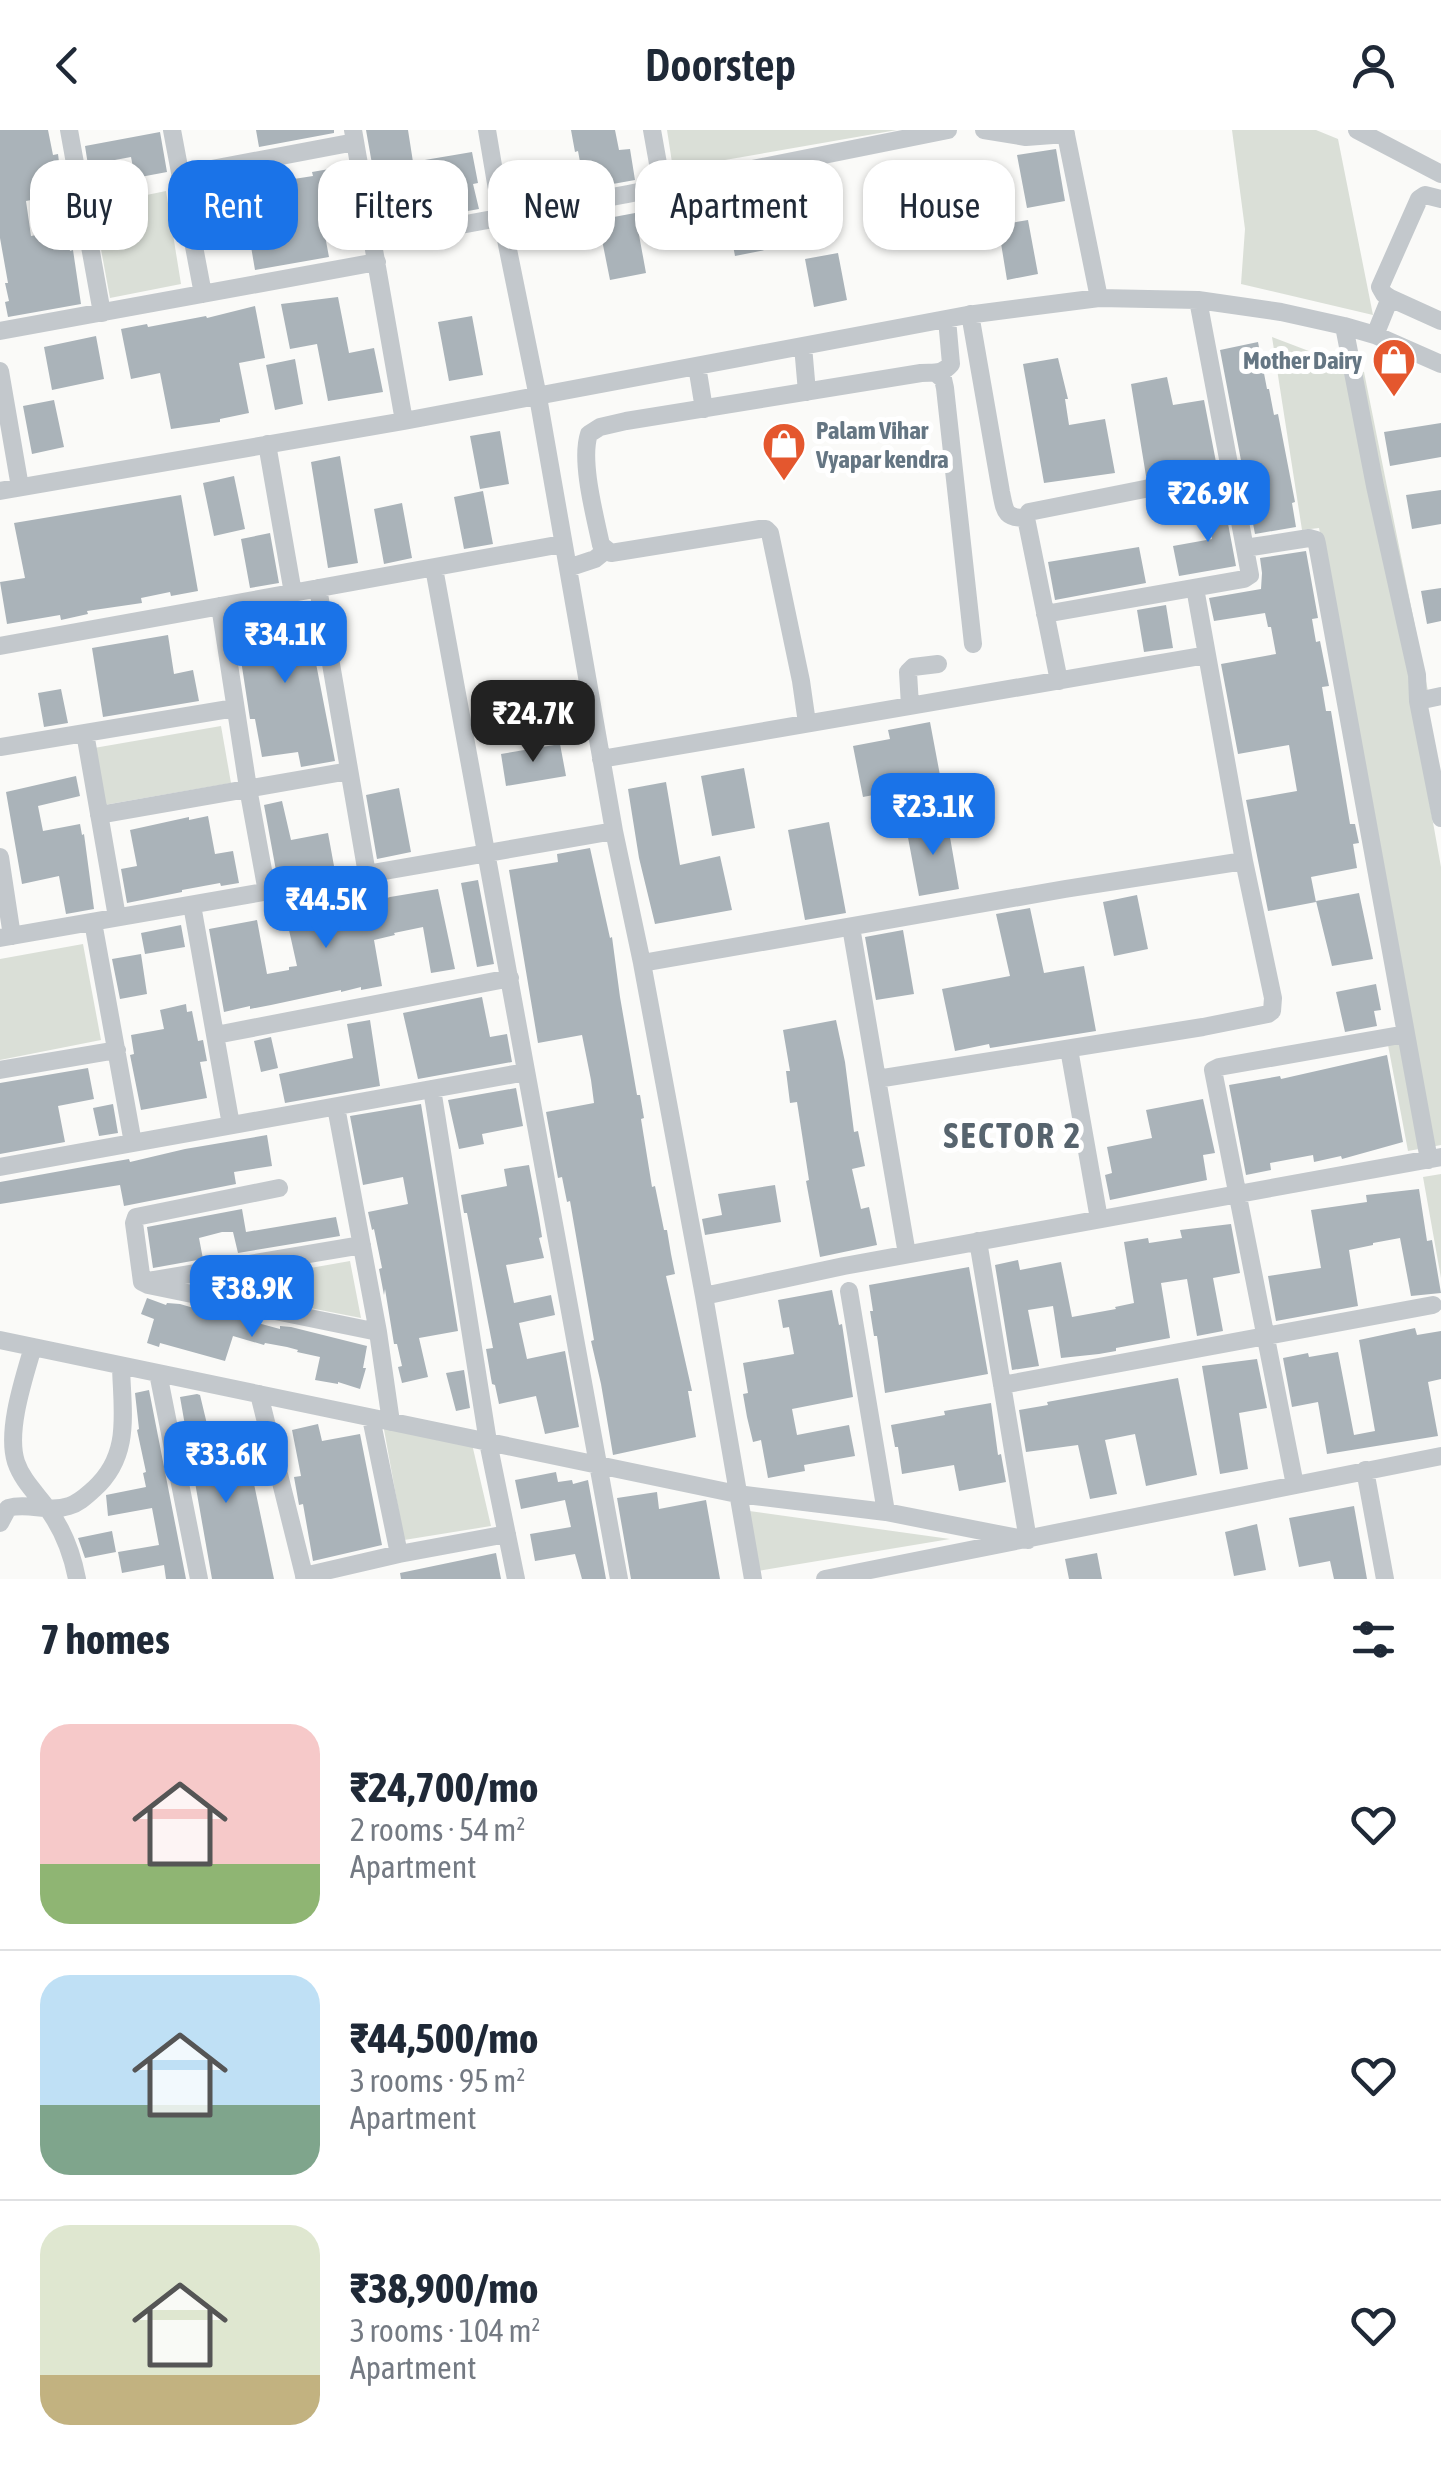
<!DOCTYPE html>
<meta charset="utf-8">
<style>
body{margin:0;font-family:"Asap Condensed",sans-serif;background:#f6f6f7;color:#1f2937;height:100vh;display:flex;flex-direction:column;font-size:38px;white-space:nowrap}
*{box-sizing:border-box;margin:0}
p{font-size:32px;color:#747a83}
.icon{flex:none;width:55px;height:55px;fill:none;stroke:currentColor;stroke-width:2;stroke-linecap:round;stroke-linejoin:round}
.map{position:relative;height:1449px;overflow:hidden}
.drawer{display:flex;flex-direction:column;background:#fff;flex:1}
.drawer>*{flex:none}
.hud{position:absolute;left:30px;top:30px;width:1382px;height:90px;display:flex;gap:20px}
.price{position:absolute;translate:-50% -85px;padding:0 22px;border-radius:20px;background:#1a73e8;color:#fff;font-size:32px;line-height:65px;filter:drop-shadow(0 2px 5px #0008)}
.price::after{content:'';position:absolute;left:50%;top:60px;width:30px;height:22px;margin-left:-15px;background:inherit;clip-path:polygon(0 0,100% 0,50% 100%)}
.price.selected{background:#222;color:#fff}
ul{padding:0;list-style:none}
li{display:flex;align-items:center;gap:30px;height:250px;padding:0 40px}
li+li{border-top:2px solid #e0e1e3}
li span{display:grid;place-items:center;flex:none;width:280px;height:200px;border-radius:30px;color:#555}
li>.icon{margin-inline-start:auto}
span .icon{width:120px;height:120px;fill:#fffc;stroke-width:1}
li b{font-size:42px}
h2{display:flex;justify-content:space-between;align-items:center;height:120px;padding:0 40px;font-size:42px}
.pill{padding:0 35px;border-radius:30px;background:#fff;box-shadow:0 2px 8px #0004;font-size:35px;line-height:90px}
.pill.selected{background:#1a73e8;color:#fff}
header{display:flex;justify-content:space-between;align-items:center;height:130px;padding:0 40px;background:#fff;font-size:45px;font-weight:600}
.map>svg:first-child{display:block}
.green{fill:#dadfd7}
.building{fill:#aab3b9}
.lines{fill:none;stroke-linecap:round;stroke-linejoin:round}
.minor{stroke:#c3c8cc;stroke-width:18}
.labels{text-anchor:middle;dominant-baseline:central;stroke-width:10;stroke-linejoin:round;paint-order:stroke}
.poi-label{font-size:25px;font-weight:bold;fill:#657683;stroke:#fff;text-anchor:end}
.district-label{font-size:35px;font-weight:bold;letter-spacing:2.5px;fill:#57646e;stroke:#fff}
</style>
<header><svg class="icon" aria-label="back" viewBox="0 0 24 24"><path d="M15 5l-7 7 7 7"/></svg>Doorstep<svg class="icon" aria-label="person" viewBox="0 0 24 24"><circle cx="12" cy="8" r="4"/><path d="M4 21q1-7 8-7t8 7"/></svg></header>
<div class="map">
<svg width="1441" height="1449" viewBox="0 0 1441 1449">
<rect width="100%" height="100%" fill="#fafaf8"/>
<!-- green -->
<path class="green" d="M667 0H897L673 39Z
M1232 0H1316L1338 9 1373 185 1241 154 1245 99Z
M166 61 181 154 110 168 93 76Z
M1272 207 1364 242 1428 561 1410 564 1441 737V1015L1408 1021 1388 915 1415 909 1319 398 1302 400Z
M221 596 231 653 104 675 94 618Z
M83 814 101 910 0 930V829Z
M1441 1044V1148L1423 1047Z
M350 1131 361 1188 203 1157Z
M383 1294 472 1314 491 1396 404 1410Z
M742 1380 950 1409 752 1442Z"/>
<!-- building -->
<path class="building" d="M0 0H48L53 25 58 24 63 64 26 71 31 106 66 99 70 121 73 120 81 174 8 187 5 172 9 171 5 153H8L0 108Z
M256 0H334V3L259 17Z
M366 0H408L413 32 472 22 478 53 473 54 479 79 383 96Z
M571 0H615L619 20 630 19 635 50 585 59 578 21 575 22Z
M160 2 167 42 135 48 131 27 88 35 85 16Z
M1056 19 1065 71 1027 78 1017 25Z
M335 38 342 75 320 79 329 127 255 140 247 93 204 101 198 64 244 53 268 51V53L313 46 312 42Z
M796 65 805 112 735 126 726 79Z
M635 83 646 143 610 150 598 90Z
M1028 90 1038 144 1007 150 998 95Z
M838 123 847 170 814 177 805 129Z
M338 167 349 223 374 218 383 262 328 271 317 214 290 219 281 174Z
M255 176 265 228 239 233 249 283 220 289V292L171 299 160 243 131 249 121 199 147 194 148 197 206 186 207 188Z
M472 186 483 245 449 251 438 192Z
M96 206 104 249 52 260 44 217Z
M1258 212 1267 259H1269L1274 285 1278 284 1295 372 1292 373 1296 397 1255 404 1220 220Z
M1058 228 1068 269H1065L1069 295 1105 289 1115 343 1044 353 1023 234Z
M295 229 303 274 275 280 266 235Z
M1167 247 1173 275 1204 270 1216 332 1146 346 1131 254Z
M54 270 64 317 32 324 23 276Z
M1441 293V327L1390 336 1384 302Z
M500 301 509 354 480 359 470 306Z
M340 326 358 433 328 438 311 332Z
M234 346 245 399 214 406 203 353Z
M1441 360V394L1412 399 1406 365Z
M483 361 493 414 464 419 454 367Z
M181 365 198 461 171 466 170 462 141 468 142 473 87 481 88 484 61 490 60 485 7 494 0 452 25 448 14 393Z
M1223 367 1236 436 1179 446 1173 416 1212 409 1205 370Z
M402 373 412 428 384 434 374 379Z
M270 403 279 453 250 458 241 409Z
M1139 417 1146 453 1055 470 1048 432Z
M1306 421 1318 488 1312 489 1316 512 1320 511 1329 556 1322 557 1326 581H1331L1350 694H1355L1359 713 1353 714 1357 738 1311 747 1316 772 1268 781 1246 670 1297 661 1289 615 1238 624 1221 534 1276 524 1271 497H1268L1265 483 1214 491 1209 468 1261 459 1262 443 1260 428Z
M1441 458V491L1427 494 1421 461Z
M1166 475 1173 518 1144 522 1137 480Z
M305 477 335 631 301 637 298 622 262 627 255 589H250L235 491Z
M168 505 174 544 193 540 199 571 103 587 92 518Z
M61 559 68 593 44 597 38 563Z
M930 592 942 656 901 664 900 660 863 667 853 616 890 609 888 600Z
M560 614 566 646 506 656 501 624Z
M744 638 755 698 712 706 701 646Z
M76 646 80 666 38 676 43 701 80 694 82 705 84 704 94 779 66 784 59 746 22 754 6 662Z
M666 652 680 735 720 726 732 780 655 794 639 728 628 659Z
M399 658 411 722 377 729 366 665Z
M282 671 291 710 328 703 334 736 277 746 264 675Z
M208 686 215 724 233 721 239 753 221 756 220 753 182 760V762L127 773 121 739 137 736 130 700 189 687V690Z
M947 690 959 759 919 766 906 697Z
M829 692 846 783 805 790 788 700Z
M590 718 610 808 612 807 620 867 637 965H640L644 988 641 989 652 1057 655 1056 664 1100H667L671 1124 675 1144 666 1146 692 1261H688L696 1307 613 1325 601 1254 591 1211 594 1210 570 1071 567 1072 562 1047 558 1048 546 982 594 973 591 950 582 905 538 913 509 740 558 732 557 724Z
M478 750 494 834 477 837 461 753Z
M438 759 455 839 431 843 423 797 394 803 395 805 374 810 382 856 361 860V857L341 862V860L271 875 250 879V876L224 882 209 799 257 790 267 844 289 840V837L297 836 287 791 304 788 303 781 345 775 346 780 372 775V773L390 767Z
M1359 763 1373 829 1332 836 1316 771Z
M1137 765 1148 819 1114 826 1103 772Z
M1030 778 1044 843 1084 836 1096 901 990 918 989 914 955 921 942 859 1010 846 996 784Z
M181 795 185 817 145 824 141 803Z
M903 800 914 864 876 870 865 807Z
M141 824 147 864 120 869 112 829Z
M1376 854 1381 880 1374 881 1377 896 1345 902 1336 862Z
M482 867 490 907 507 904 512 932 418 949 403 883Z
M186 874 187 882 192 881 198 911 203 910 207 931 200 932 207 968 141 980 130 925 134 924 131 905 164 899 160 880Z
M370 890 380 956 285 973 279 944 353 928 347 894Z
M836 890 845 932 854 1002 858 1001 865 1036 852 1039 861 1079 869 1077 877 1115 820 1127 806 1051 809 1050 797 972 790 973 786 941H790L783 900Z
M271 907 278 938 261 942 254 911Z
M1387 925 1403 1012 1342 1029 1341 1026 1314 1032 1313 1025 1270 1033 1271 1040 1246 1045 1229 955 1280 946 1281 949Z
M88 938 94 969 58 976 65 1012 0 1024V953Z
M516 958 523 996 482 1004 484 1014 459 1019 448 970Z
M1203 969 1215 1023 1203 1025 1207 1050 1110 1070 1105 1045 1112 1043 1107 1017 1152 1008 1146 980Z
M113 974 118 1003 99 1006 93 978Z
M421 974 458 1201 419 1208 428 1247 402 1253 398 1237 402 1236 397 1214H394L385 1159 384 1165 379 1139 382 1138 374 1099 372 1100 368 1082 408 1074 403 1047 363 1055 350 986Z
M267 1005 272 1036 234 1042 236 1054 124 1076 120 1055 0 1074V1052L94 1035 129 1029 130 1032 185 1019Z
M529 1035 539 1088 542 1107 539 1108 544 1128 506 1135 514 1173 551 1165 555 1185 519 1193 527 1229 565 1221 579 1297 545 1304 536 1266 499 1274 495 1255 492 1254 486 1219 493 1218 467 1083H464L461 1065 507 1056 504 1039Z
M775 1055 781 1092 705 1105 702 1089 722 1085 718 1064Z
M1419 1059 1427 1111 1432 1110 1441 1163 1411 1166 1400 1108 1373 1113V1115L1349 1120 1358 1176 1276 1191 1268 1146 1321 1138 1311 1080 1367 1072 1366 1065Z
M242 1079 246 1102 336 1087 340 1106 238 1123 233 1102H222L199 1108 203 1129 153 1138 147 1097Z
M1231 1094 1240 1143 1213 1148 1223 1201 1197 1206 1187 1149 1161 1153 1170 1208 1116 1218V1221L1099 1224 1061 1228 1053 1176 1028 1180 1039 1236 1012 1240 995 1135 1018 1130 1020 1140 1061 1132 1072 1187 1116 1179 1115 1177 1134 1173 1124 1112 1148 1108 1149 1113 1182 1108 1180 1100Z
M969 1137 988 1244 885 1263 877 1206H874L870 1181H873L869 1155Z
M832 1160 839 1195 842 1194 853 1267 792 1279 797 1305 849 1295 855 1326 804 1335 805 1341 768 1348 761 1310 753 1312 747 1287 743 1264 748 1263 743 1233 794 1224 789 1197 783 1198 778 1170Z
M147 1168 166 1175 167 1173 180 1174 235 1190 236 1187 280 1199V1196L291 1197 367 1216 363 1238H366L360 1259 338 1252V1254L315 1250 320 1227 297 1222 298 1220 287 1217 265 1213 264 1215 233 1206 225 1231 160 1213 159 1217 147 1213 154 1189 141 1184Z
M1415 1198 1417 1205 1441 1201V1249L1428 1252 1438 1306 1327 1324 1318 1272 1292 1277 1283 1228 1308 1223 1309 1227 1338 1222 1354 1305 1375 1301 1359 1210Z
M1257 1229 1267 1278 1239 1283 1248 1339 1220 1344 1202 1236Z
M464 1240 470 1278 456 1281 446 1243Z
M1178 1248 1197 1345 1146 1356 1135 1304 1105 1310 1117 1364 1090 1369 1078 1315 1026 1322 1019 1280 1048 1275 1047 1272Z
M149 1260 186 1449H166L164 1435 122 1443 118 1422 159 1415 152 1378 108 1386 106 1365 146 1357 143 1343 146 1342 137 1300 139 1299 135 1263Z
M197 1264 200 1265 206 1290 216 1342 254 1334 258 1354H254L274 1449H212L180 1267Z
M991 1273 998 1325 1001 1324 1006 1352 959 1361 954 1335 902 1344 898 1317H895L891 1295 945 1285 944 1281Z
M318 1294 322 1311 360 1304 382 1415 313 1431 303 1374 299 1375 294 1347 301 1346 292 1300Z
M556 1342 558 1352 572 1350 573 1354 588 1350 606 1449H582L575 1424 535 1431 530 1404 571 1397 565 1370 521 1379 515 1350Z
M657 1362 659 1379 706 1370 720 1449H631L617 1368Z
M1354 1376 1367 1449H1334L1330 1431 1299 1437 1289 1388Z
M1257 1394 1266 1440 1234 1446 1225 1402Z
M112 1401 116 1422 85 1428 78 1408Z
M496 1423 501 1449H401L400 1443Z
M1097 1423 1102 1449H1069L1065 1429Z"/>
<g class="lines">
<!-- minor -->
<path class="minor" d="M69 0 102 183
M172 0 203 164
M353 0 404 291
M487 0 503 95 538 267 614 701 642 833 704 1166 753 1449
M652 0 662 56
M984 0 1026 7 1066 4
M1065 0 1099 168
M1357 0 1441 44
M180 45 355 12
M1441 69 1425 65 1419 69 1380 157 1384 164 1390 168 1441 191
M374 111 628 64 948 0
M970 184 1001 362C1005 381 1004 388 1026 388L1029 382 1230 342
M1344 196 1375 356 1417 545 1418 571 1441 688
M0 201 377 132
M1375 205 1390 168
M803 216 807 262
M697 236 704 279
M0 241 20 357
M937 244 943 249 945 258 973 514
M267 314 293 463
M0 361 404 291 967 185 1099 168 1198 170 1281 182 1344 196 1375 205 1441 234
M1026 388 1059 551
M1245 418 1309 408 1316 410 1317 414 1429 1030
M434 438 619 1449
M568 438 595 429 605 421
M318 458 367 744
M220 476 248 658 267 762
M1045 484 1244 449 1250 445 1198 170
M0 516 562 414
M1418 571 1441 566
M910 576 908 542 913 537 938 534
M807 593 801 551 770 403 766 399H760L611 423 601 415C595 386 580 331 589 304L600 297 626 291 921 243C934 242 942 245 951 234L947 189
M85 603 117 787
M0 617 235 578
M601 629 1207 525
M99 685 349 641
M0 727 12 806
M192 775 231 995
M93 792 133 1013
M851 797 907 1124
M0 808 614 701
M642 833 1065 759 1244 731
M216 905 510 848
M1069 919 1099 1089
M0 940 117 920
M877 949 1203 897 1268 884 1272 881 1273 868 1244 731 1195 458
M432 959 488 1312 516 1449
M336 977 378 1202 391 1292
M0 1037 526 942
M279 1058 136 1087 134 1093 142 1152 148 1155 378 1202
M148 1151 362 1115
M849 1161 886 1382
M704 1166 844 1136 1441 1027
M0 1210 737 1364 886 1382 1028 1410 978 1111
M33 1217C24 1248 6 1301 16 1332 22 1350 36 1363 47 1378 63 1399 72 1423 77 1449
M158 1243 199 1449
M1002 1255 1433 1175
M259 1264 305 1449
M371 1288 399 1424
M1365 1340 1385 1449
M1295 1355 1213 940 1219 937 1406 904
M0 1393 8 1378C28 1372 48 1383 69 1376 79 1373 86 1366 94 1359 132 1325 122 1281 121 1236
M304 1446 399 1424 507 1404
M825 1449 1441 1326"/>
</g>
<!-- icons -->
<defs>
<symbol id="shop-pin" viewBox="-11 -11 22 30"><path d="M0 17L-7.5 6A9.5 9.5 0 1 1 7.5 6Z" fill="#e4572e" stroke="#fff"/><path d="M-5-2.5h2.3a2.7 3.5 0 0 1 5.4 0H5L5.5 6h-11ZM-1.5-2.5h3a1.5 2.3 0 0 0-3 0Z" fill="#fff"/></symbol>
</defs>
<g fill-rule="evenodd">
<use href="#shop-pin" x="1369" y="205" width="50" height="68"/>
<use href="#shop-pin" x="759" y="289" width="50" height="68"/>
</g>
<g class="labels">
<!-- poi labels -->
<g class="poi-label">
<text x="1362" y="230">Mother Dairy</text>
<text x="816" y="300" text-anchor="start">Palam Vihar<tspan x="816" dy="29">Vyapar kendra</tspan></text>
</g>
<!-- district labels -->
<g class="district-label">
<text x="1013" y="1005">SECTOR 2</text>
</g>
</g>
</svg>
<b class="price" style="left:1208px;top:415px">₹26.9K</b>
<b class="price" style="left:285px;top:556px">₹34.1K</b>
<b class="price selected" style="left:533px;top:635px">₹24.7K</b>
<b class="price" style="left:933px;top:728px">₹23.1K</b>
<b class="price" style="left:326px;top:821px">₹44.5K</b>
<b class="price" style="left:252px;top:1210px">₹38.9K</b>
<b class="price" style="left:226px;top:1376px">₹33.6K</b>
<div class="hud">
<a class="pill">Buy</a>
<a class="pill selected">Rent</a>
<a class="pill">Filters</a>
<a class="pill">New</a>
<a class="pill">Apartment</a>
<a class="pill">House</a>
</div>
</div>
<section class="drawer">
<h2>7 homes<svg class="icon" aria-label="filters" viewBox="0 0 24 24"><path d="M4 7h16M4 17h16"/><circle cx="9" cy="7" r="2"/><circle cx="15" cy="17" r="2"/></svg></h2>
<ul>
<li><span style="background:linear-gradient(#f6c9c9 70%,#8fb573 0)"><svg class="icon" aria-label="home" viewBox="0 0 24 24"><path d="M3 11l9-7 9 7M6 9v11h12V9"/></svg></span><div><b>₹24,700/mo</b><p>2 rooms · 54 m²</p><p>Apartment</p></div><svg class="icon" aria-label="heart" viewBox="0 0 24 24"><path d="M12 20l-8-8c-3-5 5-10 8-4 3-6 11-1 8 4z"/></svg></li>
<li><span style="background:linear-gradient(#bfe0f5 65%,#7fa58c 0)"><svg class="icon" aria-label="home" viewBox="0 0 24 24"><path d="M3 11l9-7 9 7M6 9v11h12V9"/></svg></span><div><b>₹44,500/mo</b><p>3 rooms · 95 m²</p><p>Apartment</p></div><svg class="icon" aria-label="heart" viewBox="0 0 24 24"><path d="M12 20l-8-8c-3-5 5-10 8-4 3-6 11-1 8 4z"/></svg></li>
<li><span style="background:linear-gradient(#dfe7d0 75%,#c2b280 0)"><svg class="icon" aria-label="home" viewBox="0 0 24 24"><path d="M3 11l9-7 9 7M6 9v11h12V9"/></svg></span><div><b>₹38,900/mo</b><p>3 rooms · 104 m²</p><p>Apartment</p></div><svg class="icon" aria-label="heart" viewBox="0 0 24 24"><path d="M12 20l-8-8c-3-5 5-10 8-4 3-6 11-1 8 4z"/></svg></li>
</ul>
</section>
